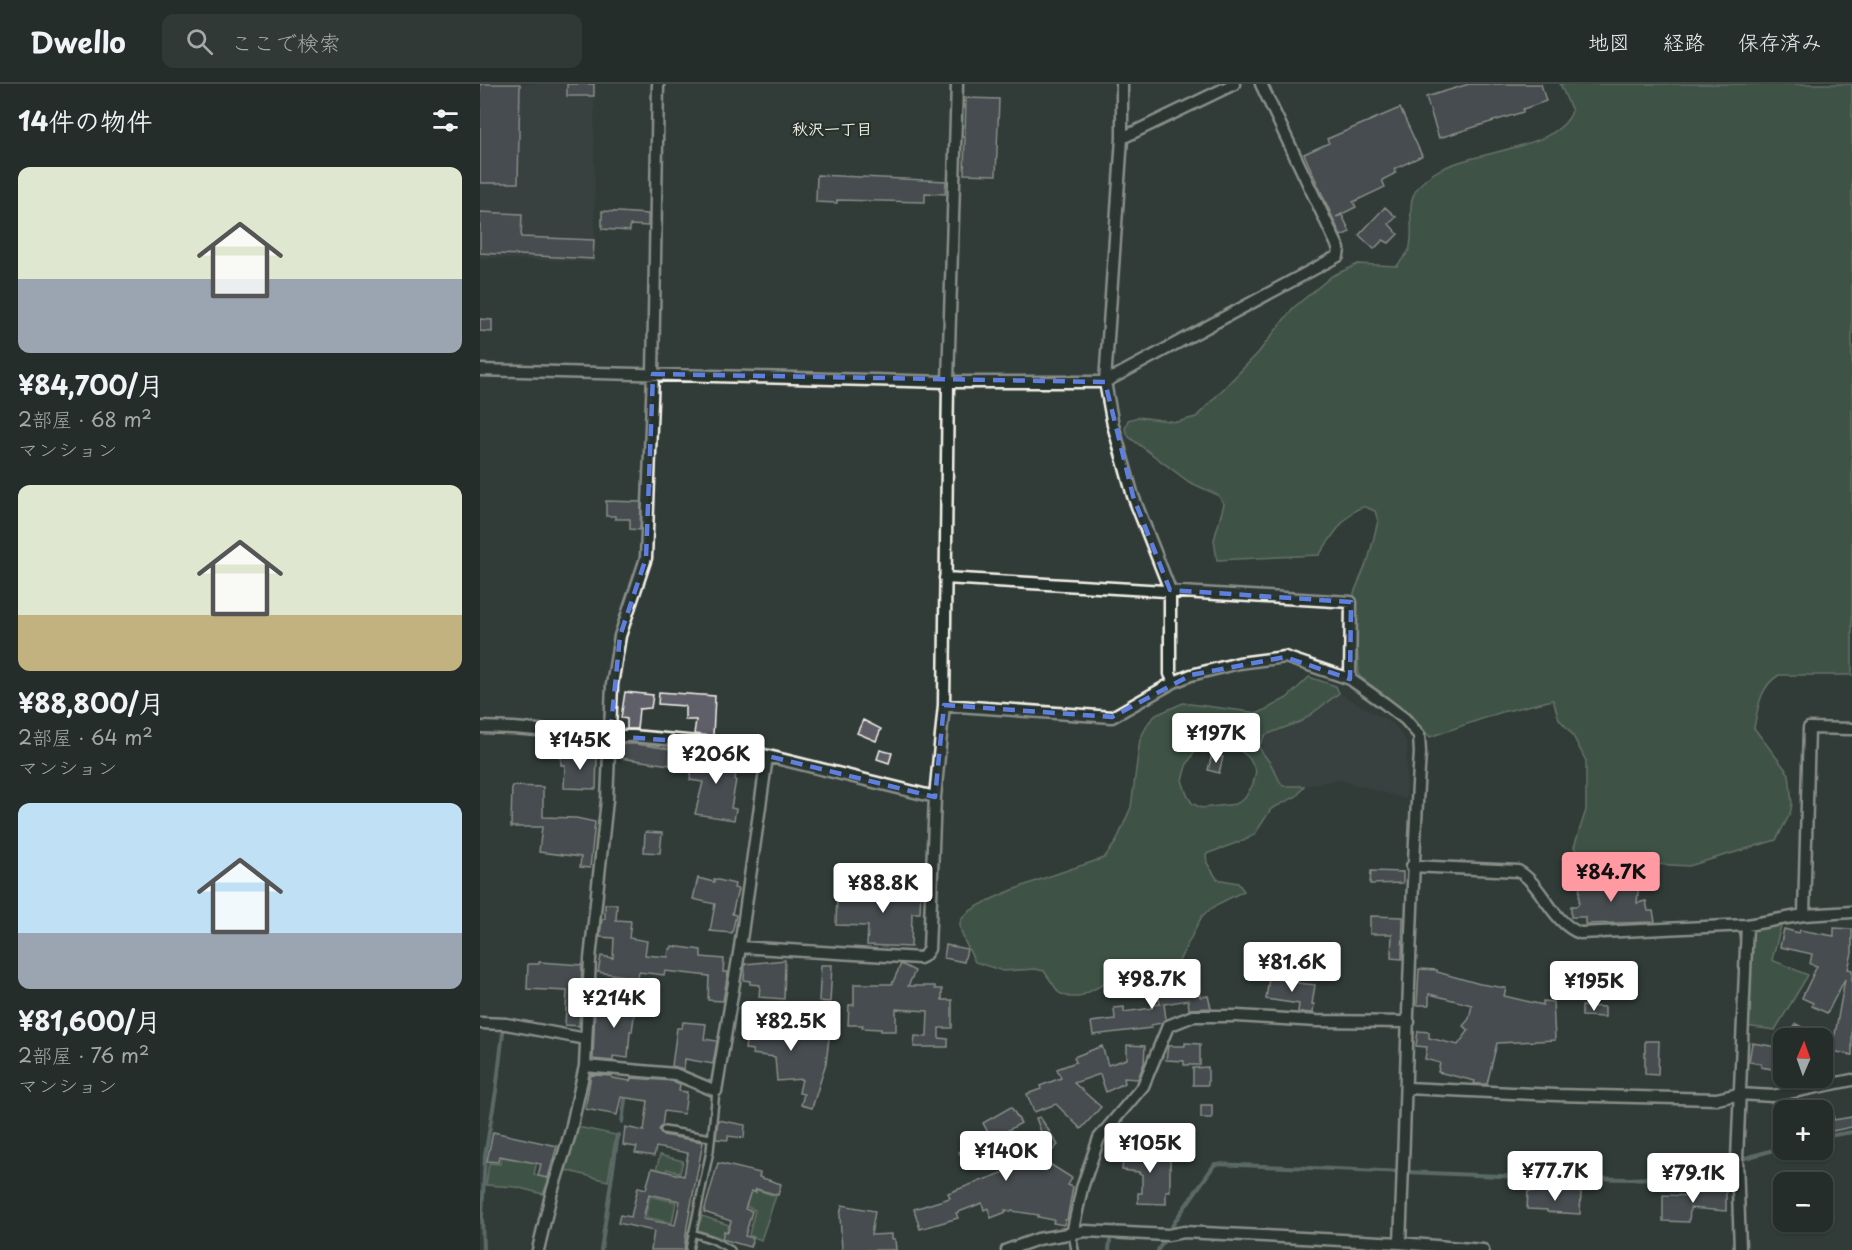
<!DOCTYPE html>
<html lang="ja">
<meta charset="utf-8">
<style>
body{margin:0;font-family:"Playpen Sans","Klee One",sans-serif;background:#313937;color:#f1f3f6;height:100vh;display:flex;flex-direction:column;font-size:22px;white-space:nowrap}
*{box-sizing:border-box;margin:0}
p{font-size:20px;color:#a3a8a9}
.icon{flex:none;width:33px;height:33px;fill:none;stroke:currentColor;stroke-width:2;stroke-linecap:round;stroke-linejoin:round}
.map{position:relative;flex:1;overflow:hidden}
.details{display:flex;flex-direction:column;background:#252d2b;width:480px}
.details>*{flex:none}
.needle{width:39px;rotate:2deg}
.controls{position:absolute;left:1293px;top:944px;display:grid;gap:12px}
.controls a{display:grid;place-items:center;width:60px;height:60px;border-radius:12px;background:#252d2b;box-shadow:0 2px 4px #0004,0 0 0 2px #424947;font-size:30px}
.price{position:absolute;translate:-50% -51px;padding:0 14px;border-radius:6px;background:#fff;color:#222;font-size:20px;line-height:39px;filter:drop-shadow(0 2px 3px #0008)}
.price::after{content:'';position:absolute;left:50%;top:36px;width:18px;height:14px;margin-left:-9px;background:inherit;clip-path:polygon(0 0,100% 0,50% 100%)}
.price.active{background:#ff9aa2;color:#111}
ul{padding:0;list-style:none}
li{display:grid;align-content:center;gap:12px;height:318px;padding:0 18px}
li span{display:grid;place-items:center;height:186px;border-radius:12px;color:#555}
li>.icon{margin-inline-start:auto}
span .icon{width:108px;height:108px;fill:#fffc;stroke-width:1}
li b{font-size:26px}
h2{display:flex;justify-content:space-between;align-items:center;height:72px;padding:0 18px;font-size:26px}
header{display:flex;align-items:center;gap:36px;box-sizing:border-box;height:84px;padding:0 30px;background:#252d2b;border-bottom:2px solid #424947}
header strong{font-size:28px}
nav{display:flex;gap:33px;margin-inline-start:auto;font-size:21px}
.search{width:420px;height:54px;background:#313937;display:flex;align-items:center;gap:15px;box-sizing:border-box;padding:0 21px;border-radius:12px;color:#a3a8a9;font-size:22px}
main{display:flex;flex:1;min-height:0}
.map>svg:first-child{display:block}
.built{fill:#3f4648}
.green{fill:#4f6f59;stroke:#a2b0a0;stroke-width:1.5;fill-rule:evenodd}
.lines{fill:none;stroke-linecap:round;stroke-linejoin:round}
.stream{stroke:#8ca19d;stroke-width:4}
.building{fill:#5f5e6a;stroke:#f4f1e8;stroke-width:1.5;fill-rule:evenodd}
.lane-casing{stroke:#f4f1e8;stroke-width:10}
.street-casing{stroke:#f4f1e8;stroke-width:15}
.lane{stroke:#26332d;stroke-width:5}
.street{stroke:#26332d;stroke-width:10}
.marked{fill:none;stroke:#5e7fdd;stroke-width:4.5;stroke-dasharray:12 8;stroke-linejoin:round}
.labels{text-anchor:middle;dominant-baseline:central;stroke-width:4.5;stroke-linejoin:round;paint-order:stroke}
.neighbourhood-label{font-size:16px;font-weight:bold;fill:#f4f1e8;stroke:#26332d}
</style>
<header>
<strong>Dwello</strong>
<div class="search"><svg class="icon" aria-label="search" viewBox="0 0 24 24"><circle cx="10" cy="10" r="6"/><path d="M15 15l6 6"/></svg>ここで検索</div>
<nav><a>地図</a><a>経路</a><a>保存済み</a></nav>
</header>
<main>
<section class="details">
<h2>14件の物件<svg class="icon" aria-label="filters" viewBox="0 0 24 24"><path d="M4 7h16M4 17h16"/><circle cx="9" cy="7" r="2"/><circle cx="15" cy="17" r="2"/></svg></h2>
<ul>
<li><span style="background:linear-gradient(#dfe7d0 60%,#9aa5b1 0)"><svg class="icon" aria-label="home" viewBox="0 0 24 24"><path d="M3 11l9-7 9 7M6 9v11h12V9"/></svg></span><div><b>¥84,700/月</b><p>2部屋 · 68 m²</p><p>マンション</p></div></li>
<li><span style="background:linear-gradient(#dfe7d0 70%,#c2b280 0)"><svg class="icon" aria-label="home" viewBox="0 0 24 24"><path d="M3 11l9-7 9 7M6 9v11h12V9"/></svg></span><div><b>¥88,800/月</b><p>2部屋 · 64 m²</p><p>マンション</p></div></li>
<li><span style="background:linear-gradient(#bfe0f5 70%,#9aa5b1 0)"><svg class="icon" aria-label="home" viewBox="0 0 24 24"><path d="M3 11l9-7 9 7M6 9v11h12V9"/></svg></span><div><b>¥81,600/月</b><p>2部屋 · 76 m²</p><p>マンション</p></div></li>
</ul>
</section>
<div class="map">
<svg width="1372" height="1166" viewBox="0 0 1372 1166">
<rect width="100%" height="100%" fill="#313c39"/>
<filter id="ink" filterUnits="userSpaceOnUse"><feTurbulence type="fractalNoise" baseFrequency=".0167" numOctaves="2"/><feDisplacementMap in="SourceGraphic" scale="12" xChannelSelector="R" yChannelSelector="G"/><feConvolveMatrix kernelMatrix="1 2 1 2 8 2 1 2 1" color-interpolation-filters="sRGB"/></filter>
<g filter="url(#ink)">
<!-- built -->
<path class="built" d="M0 0H114L115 178 0 174Z
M859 609 913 640 922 651 927 659 926 715 860 696 844 698 824 702H803L799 699 795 685 782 670 779 663 781 658 785 651 822 637Z"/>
<!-- green -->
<path class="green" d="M1080 0H1372V591H1299C1280 602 1278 624 1274 644L1309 690 1312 720 1310 730 1296 756 1209 782 1117 777 1099 771 1094 763 1106 726V677L1092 650 1079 635 1073 616 1022 628 950 653 926 628 879 592 874 509 889 473 898 437 895 427C894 427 886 423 886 423 870 421 848 459 839 471L737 476 734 456 744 420 738 411 709 398 649 353 645 345 648 336 658 333 697 338 716 333 778 269 813 224 852 192 878 180 917 182C921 176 929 169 930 163 936 131 918 113 954 89 989 66 1079 67 1092 27Z
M829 593 856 602 859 609 822 637 785 651 779 663C783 671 789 676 793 684 797 690 798 696 803 702H824L817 712 791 725 775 750 767 755 726 770 727 779 737 795 758 799 764 807 738 820 722 832 699 877 690 881 653 889 626 899 599 913H589L579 909 564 887 555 885 523 887 495 878C491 869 476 845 481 836 492 815 598 783 624 774L636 758 651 723 660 655 669 638 676 631 703 619 779 629 807 614ZM729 656 751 659 769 674 776 687 773 700 765 714 756 720 721 724 712 719 707 711 702 696 706 682 718 661Z
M1301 842 1292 876 1328 891 1295 946 1265 942 1271 844Z
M98 1043 136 1051 128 1097 85 1086Z
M180 1071 203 1077 200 1089 187 1085 185 1090 176 1087Z
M21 1073 57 1077 54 1090 69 1095 63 1110 36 1103 6 1101 9 1079 20 1080Z
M277 1106 296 1112 281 1156 269 1151 275 1126 265 1122 263 1108 270 1110 272 1107 276 1109Z
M170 1112 196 1118 192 1139 165 1133Z
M222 1132 249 1141 244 1155 217 1146Z"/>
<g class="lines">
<!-- stream -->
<path class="stream" d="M142 1038 146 1009
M1342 1053 1372 1048
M3 1166 2 1132 5 1072 16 1007 23 948
M121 1166 138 1051
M629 1166 630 1157
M678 1166 697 1134 735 1080 1044 1093 1149 1095 1199 1093 1304 1063"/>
</g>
<!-- building -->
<path class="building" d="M0 0H40L38 99H0Z
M87 0H114V12H87Z
M989 0H1061L1066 17 1043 25V28L959 54 946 13Z
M486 14 519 15 516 91 484 90Z
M920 24 942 72 914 85 916 89 902 96 905 103 873 118 876 123 856 133 862 131 870 148 861 152 824 70 849 59 847 55Z
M337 91 466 97 465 110 445 109V118L357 116V119L336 118Z
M905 123 916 133 909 140 918 150 909 159 903 156 894 165 879 151Z
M122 127 168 130V142L150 141V147L122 145Z
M0 128 42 130 41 153 114 156 113 175 0 169Z
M0 235 12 236V248L0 247Z
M126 417 161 418 160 446 150 445V435H135V432H126Z
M145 608 173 611 171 624 159 625 157 645H147V635L141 634Z
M179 608 235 612 233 652 214 650 216 636H205V622L178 620Z
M383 636 401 645 396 657 377 649Z
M139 660H156L191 665 190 681 140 674Z
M400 666 412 669 409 679 397 675Z
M232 667 257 672 254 686 256 687 255 696H256L251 724 256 725 254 736 215 730 223 698 210 696 213 674 230 676Z
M81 669 117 671 116 705 84 704 85 681H81Z
M732 670 743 673 739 689 728 686Z
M32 702 63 703V733L96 734 115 738 110 784 100 783 101 773 59 768 62 743H31Z
M165 748 182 749 180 769 164 768Z
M891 787 923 788V799L890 800Z
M218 794 234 798V795L255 800 254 804 258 805 252 830 256 831 252 849 230 847 235 820 213 815Z
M1100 796 1159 798 1157 819 1166 817 1168 827H1173L1175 838 1105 840V833H1091V822H1097L1099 819Z
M392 800 441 802 440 829H432L431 863 387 861 388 842 356 841 357 812 391 813Z
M125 820H137L136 836 151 837 149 854 167 857 165 871 188 873 189 865H191L192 862 221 866V873L244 875 243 888H248L243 917 228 916 229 892 185 887 184 891 159 888 158 894 118 888 121 872 133 874 134 854 120 853 122 835H125Z
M890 832 923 833 922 875 911 874 912 850H890Z
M1354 844 1372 845V869L1368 885 1372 886V971L1352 967 1365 895 1347 929 1332 922 1333 919 1322 914 1337 882 1330 880 1332 870 1300 863 1304 845 1319 849 1320 846 1354 852Z
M466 861 487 865 484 878 464 874Z
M305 876 304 915 279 913 280 901 270 900V897L264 896 265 880Z
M59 878 102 881 99 942 85 941 87 907 47 905 48 880H59Z
M421 880 435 887 428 902H455V905H462V916H472V944H459V954L468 955V963H434L435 952 447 953 448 927 416 925V947H401V945L382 944 383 941H368L369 921H374V900H412Z
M341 881H352L350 918 339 917Z
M939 885 957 886V888L1000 900 1026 904 1024 912 1063 921V917L1073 918 1075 956 1017 959 1007 1000H994L995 997 958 988 960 979 945 975 947 963 936 962 938 947 949 948V954L978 961 989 946 983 942 989 935 992 921 949 910V921H937Z
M804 893 818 895V899L835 901 832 920H834L833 929 818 928 819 920 786 915 789 894 804 896Z
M713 896 715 906 719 905 720 913 728 912 731 924 709 925 708 916 684 920 686 935 681 939 671 941V944L613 951 611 938 635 935 634 924 644 923V928L672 924V921L680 920 677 905Z
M137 909 157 911 152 947H150L148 974 133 972V977L113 975 115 924 136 925Z
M1102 922 1125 923V933L1102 932Z
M269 931 308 937 307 948 326 951 328 938 341 940 339 952 349 954 346 979 332 1024 321 1021 324 1010 319 1009 322 995 297 997 295 973 272 970 273 966 265 965Z
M203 938 226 940 224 955 237 957 233 980 205 975 204 985 192 982 197 944H202Z
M1316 940 1342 954H1308Z
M1165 957H1179L1178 991 1165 990Z
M705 959 720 960V981H704V977L686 976 688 962H705Z
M1272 959 1304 964V987L1281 983V980L1269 978Z
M647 961 665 962 664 979 658 995 644 994 645 999 626 1008 620 990 594 999 621 1023 601 1045 576 1020 554 1028 547 1010 561 1005 560 1002 581 994 577 985 596 978 594 973 622 962 628 981 647 975Z
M728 983V1001H713V984Z
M111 991 132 992V994L150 997 151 994 193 997 200 1000 199 1007 207 1008 204 1030 184 1027 182 1042 179 1046 183 1051 223 1058 207 1142 204 1166H171L174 1147 138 1139 140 1131 151 1133 158 1103 166 1105 172 1084 204 1092 208 1069 176 1063 174 1072 155 1069 157 1063 143 1061 145 1043 164 1047 168 1017 141 1013 137 1031 105 1025ZM169 1110 200 1117 195 1141 163 1135Z
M1351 1018 1354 1036 1372 1033V1043L1342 1049V1020Z
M721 1021H732V1034H721Z
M531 1023 541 1039 513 1055 527 1073 549 1054 565 1082 570 1080 592 1094 588 1101 593 1103 587 1136H585L584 1141 573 1139 574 1136 558 1133 559 1131 525 1126 526 1128 511 1134 508 1124 504 1126 502 1119 476 1129 478 1134 440 1145 434 1125 470 1114 468 1109 525 1088 512 1071 488 1084 479 1068 494 1060 492 1056 507 1048 510 1052 503 1039Z
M560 1033 578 1061 569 1070 556 1034Z
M238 1036 265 1041 264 1054 248 1052V1056L236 1055Z
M13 1048 77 1062 68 1094 58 1092 61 1080 19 1072 18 1078 7 1077Z
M644 1064 688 1069V1073H690V1107H686V1120L658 1119V1109H662V1090H659V1088L642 1086Z
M238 1079 280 1089 279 1093 301 1100 298 1111 276 1105 275 1108 271 1107 265 1125 272 1127 265 1152 273 1154 270 1163 242 1155 244 1147 248 1148 251 1137 224 1128Z
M1214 1105H1246V1127L1210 1124 1209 1138 1183 1137V1111L1214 1112Z
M1048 1107 1101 1108 1100 1130 1067 1128V1126L1047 1125Z
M362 1121 395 1127 391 1151 412 1150V1155H415L416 1166H362L360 1131Z"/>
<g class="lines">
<defs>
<path id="lane" d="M184 1046 231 1054
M212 1149 233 1156 251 1166
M592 1150 595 1166
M209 1166 230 1067 236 1007"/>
<path id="street" d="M642 0V54L625 298 633 341 653 412 690 506V590L694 598
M642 54 754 0
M0 286 468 298H625L858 172 859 165 781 0
M465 494 871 518 870 595
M464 621 632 633 694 598 711 591 759 579 805 573 870 595 904 619 925 635 939 651 940 669C929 832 927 996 920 1159
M0 643 33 644 130 652H153L239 660 455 713
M932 782 1038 787C1062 800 1072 839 1100 849L1267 841 1324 831 1372 828
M1324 831 1329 644 1372 645
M260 863 440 874 444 872 449 865 455 713 464 621 468 298 477 0
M0 939 26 940 106 955
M105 982 195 990 236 1007 260 863 287 673
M927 1004 1076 1011 1237 1015 1259 1010 1293 1012 1372 996
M592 1150 602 1104 619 1054 663 1002 688 942 713 932H757L837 937 929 938
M58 1166 71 1111 90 1050 105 982 110 875 127 716 132 601 140 552 166 474 173 290 178 0
M527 1166 558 1155 605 1147 688 1151 704 1148 920 1159 1003 1166
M1260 1166 1257 1075 1267 841"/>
</defs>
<!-- lane casing -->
<use href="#lane" class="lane-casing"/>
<!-- street casing -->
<use href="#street" class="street-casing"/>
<!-- lane -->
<use href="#lane" class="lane"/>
<!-- street -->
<use href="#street" class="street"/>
</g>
</g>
<!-- marked area -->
<path d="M0 0H1372V1166H0ZM173 290 625 298 653 412 690 506 871 518 870 595 805 573 711 591 632 633 464 621 455 713 239 660 130 652 140 552 166 474Z" fill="#313c39" fill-opacity=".55" fill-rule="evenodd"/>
<path class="marked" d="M173 290 625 298 653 412 690 506 871 518 870 595 805 573 711 591 632 633 464 621 455 713 239 660 130 652 140 552 166 474Z"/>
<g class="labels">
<!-- neighbourhood labels -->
<g class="neighbourhood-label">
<text x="352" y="44">秋沢一丁目</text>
</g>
</g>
</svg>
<div class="controls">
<a><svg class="needle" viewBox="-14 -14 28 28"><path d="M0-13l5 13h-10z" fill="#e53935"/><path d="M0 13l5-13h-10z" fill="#a3a8a9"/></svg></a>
<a>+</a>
<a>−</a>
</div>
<b class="price" style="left:736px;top:680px">¥197K</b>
<b class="price" style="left:100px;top:687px">¥145K</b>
<b class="price" style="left:236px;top:701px">¥206K</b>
<b class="price active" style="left:1131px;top:819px">¥84.7K</b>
<b class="price" style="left:403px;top:830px">¥88.8K</b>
<b class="price" style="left:812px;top:909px">¥81.6K</b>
<b class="price" style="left:672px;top:926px">¥98.7K</b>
<b class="price" style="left:1114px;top:928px">¥195K</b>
<b class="price" style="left:134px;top:945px">¥214K</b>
<b class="price" style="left:311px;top:968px">¥82.5K</b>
<b class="price" style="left:670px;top:1090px">¥105K</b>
<b class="price" style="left:526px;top:1098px">¥140K</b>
<b class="price" style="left:1075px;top:1118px">¥77.7K</b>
<b class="price" style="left:1213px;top:1120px">¥79.1K</b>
</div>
</main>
